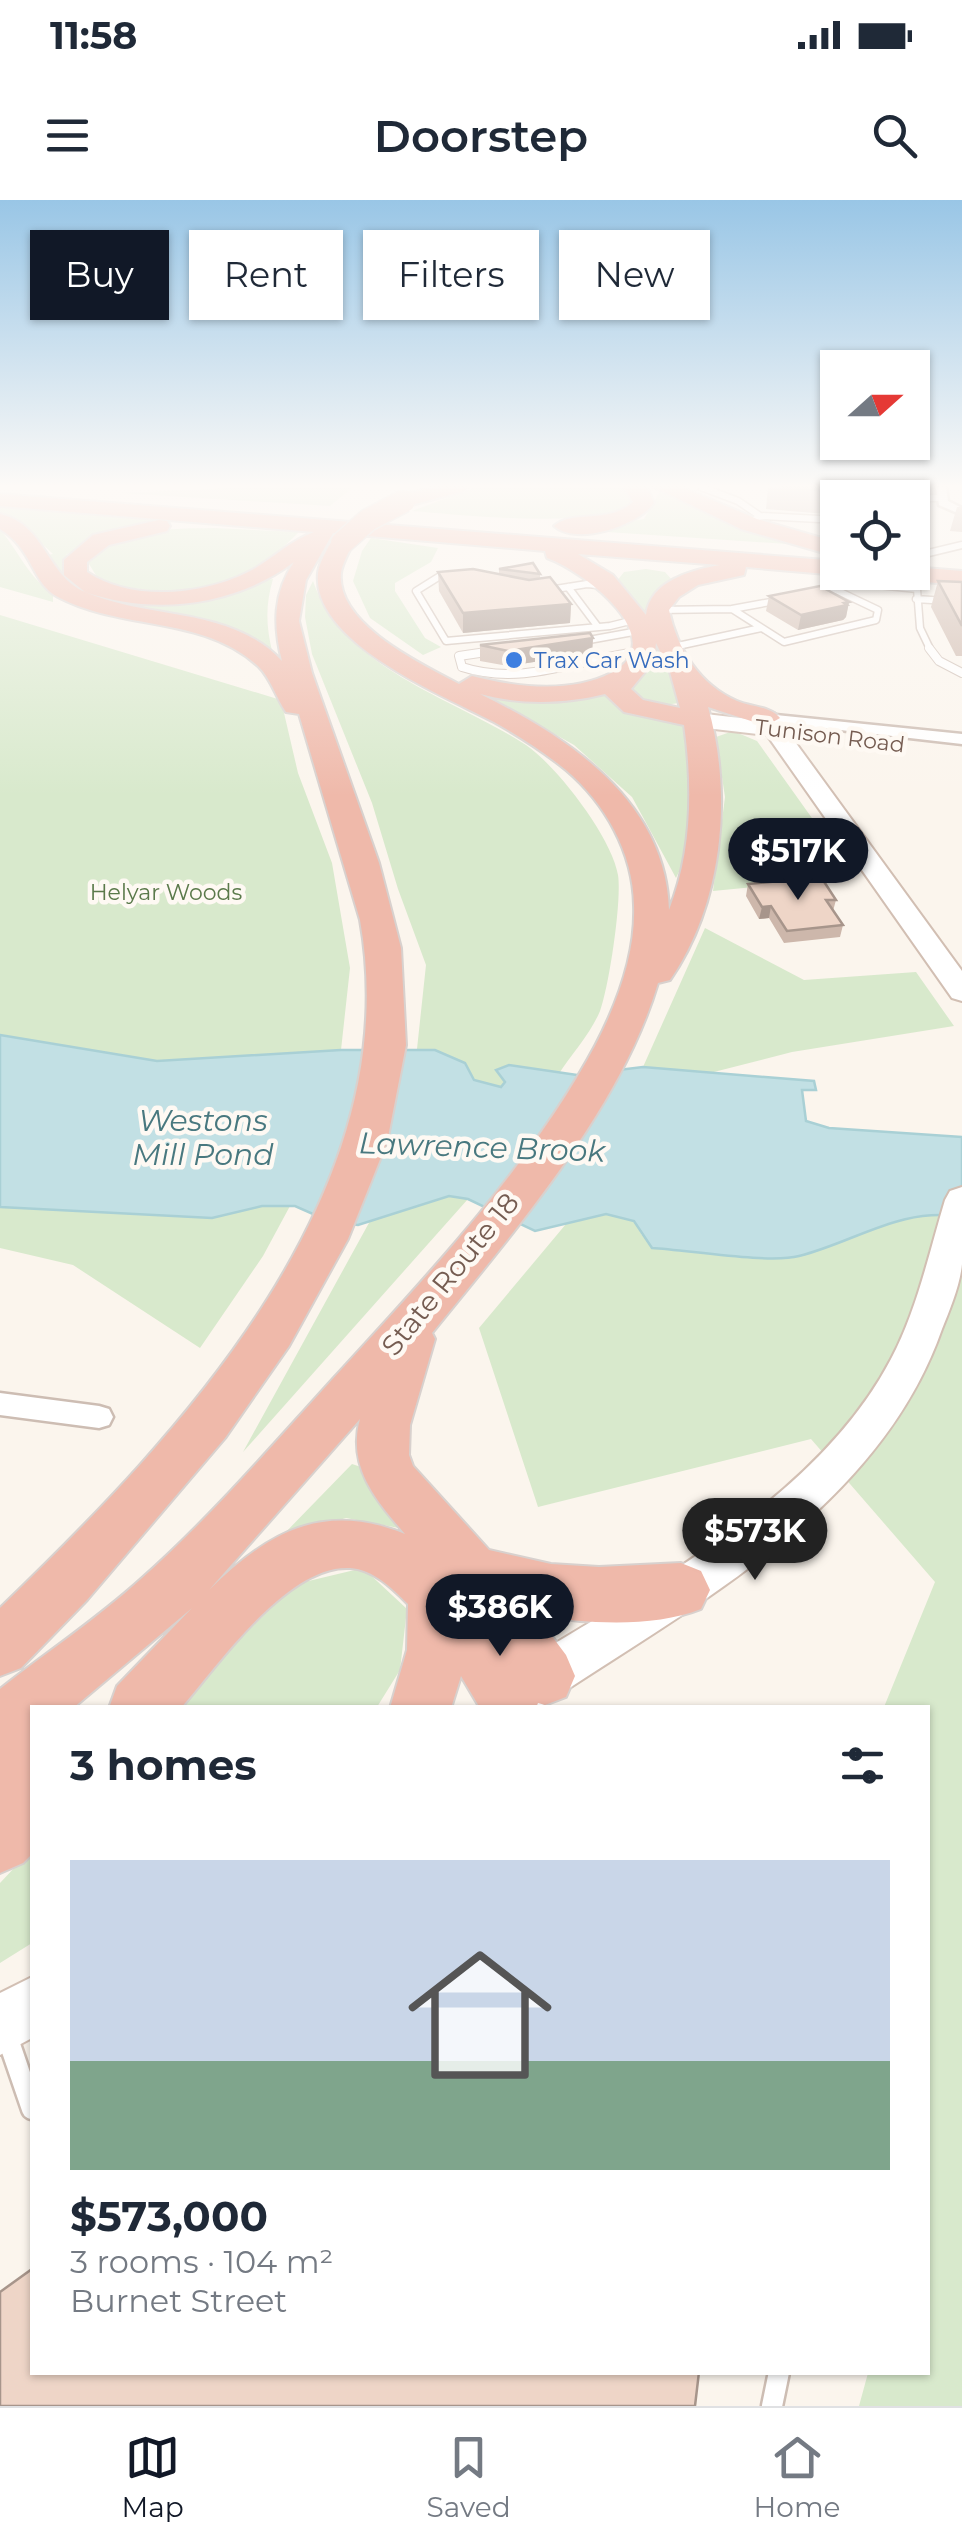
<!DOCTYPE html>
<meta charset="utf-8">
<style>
body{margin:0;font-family:Montserrat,sans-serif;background:#f6f6f7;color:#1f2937;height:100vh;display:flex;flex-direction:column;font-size:38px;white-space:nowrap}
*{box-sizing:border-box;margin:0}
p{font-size:32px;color:#747a83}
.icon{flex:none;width:55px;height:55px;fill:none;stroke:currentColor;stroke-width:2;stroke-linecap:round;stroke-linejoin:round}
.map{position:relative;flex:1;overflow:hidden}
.side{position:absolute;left:30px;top:1505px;width:900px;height:670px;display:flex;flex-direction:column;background:#fff;border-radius:0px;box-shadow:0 2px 8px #0004}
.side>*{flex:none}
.guide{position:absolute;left:30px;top:30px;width:902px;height:90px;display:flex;gap:20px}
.needle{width:65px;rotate:69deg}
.controls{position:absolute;left:820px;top:150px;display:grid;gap:20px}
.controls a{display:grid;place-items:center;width:110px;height:110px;border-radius:0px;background:#fff;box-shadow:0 2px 8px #0004;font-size:50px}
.price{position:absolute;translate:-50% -85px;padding:0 22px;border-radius:35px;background:#111827;color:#fff;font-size:32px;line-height:65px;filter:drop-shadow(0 2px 5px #0008)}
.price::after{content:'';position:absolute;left:50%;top:60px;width:30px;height:22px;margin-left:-15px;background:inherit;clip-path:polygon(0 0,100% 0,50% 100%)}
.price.active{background:#222;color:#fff}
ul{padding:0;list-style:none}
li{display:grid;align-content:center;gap:20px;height:530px;padding:0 40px}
li span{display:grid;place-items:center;height:310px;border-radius:0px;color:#555}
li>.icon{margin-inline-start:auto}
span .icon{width:180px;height:180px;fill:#fffc;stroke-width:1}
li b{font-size:42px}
h2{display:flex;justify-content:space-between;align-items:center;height:120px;padding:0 40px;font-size:42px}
.chip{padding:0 35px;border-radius:0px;background:#fff;box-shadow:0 2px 8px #0004;font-size:35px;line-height:90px}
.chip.active{background:#111827;color:#fff}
.status{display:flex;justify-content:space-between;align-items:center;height:70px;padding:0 50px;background:#fff;direction:ltr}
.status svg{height:28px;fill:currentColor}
header{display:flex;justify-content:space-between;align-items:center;height:130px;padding:0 40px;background:#fff;font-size:45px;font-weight:600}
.dock{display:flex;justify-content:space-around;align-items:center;height:140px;border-top:2px solid #e0e1e3;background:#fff;font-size:28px;color:#747a83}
.dock a{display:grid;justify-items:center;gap:5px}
.dock .active{color:#111827}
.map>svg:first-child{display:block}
.green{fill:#d8e9cc}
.water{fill:#c2e0e4;stroke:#a9d0d5;stroke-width:2.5}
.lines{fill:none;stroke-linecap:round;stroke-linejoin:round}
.lane-far2-casing{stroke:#cdbdb3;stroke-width:9}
.lane-far1-casing{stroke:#cdbdb3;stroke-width:10}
.lane-casing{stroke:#cdbdb3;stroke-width:25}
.street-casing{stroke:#cdbdb3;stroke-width:5}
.secondary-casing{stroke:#d2bfb3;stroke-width:4}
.highway-casing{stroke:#d8d1ce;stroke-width:4}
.lane-far2{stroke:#fff;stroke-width:6}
.lane-far1{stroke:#fff;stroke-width:8}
.lane{stroke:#fff;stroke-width:20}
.street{fill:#fff;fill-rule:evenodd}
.secondary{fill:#fff;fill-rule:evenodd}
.highway{fill:#efb9aa;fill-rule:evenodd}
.highway-bridge-casing{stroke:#d8d1ce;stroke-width:25;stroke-linecap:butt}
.highway-bridge{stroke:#efb9aa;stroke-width:22}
.wall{fill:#cdb7ab}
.shaded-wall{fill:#a7958b}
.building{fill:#eed5c7;stroke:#a7958b;stroke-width:2.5}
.shop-dot{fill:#3f7fe0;stroke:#fef9f3;stroke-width:4}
.labels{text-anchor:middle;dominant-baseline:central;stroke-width:9;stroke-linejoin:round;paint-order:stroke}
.far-shop-label{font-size:22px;fill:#366cbe;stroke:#fef9f3;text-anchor:start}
.far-street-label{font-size:22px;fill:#755c51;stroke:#fef9f3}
.far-park-label{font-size:22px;fill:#5a794a;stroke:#fef9f3}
.street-label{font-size:28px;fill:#755c51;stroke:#fef9f3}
.water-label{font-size:30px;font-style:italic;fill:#48787f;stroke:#fef9f3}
</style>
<div class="status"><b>11:58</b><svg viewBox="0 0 49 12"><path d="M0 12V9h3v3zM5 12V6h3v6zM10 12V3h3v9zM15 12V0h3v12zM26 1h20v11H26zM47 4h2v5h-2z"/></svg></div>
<header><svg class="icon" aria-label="menu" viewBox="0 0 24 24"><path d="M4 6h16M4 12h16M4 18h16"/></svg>Doorstep<svg class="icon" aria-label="search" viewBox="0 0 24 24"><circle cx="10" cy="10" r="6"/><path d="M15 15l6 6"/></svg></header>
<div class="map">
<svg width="962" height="2206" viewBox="0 0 962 2206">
<rect width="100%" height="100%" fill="#fbf5ed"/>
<!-- green -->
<path class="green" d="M251 287H353L330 306 120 293Z
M476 287H622L632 300C608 332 454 314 412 311Z
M660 291 738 324 802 345 577 330 644 319Z
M0 307 185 320C138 327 107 330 66 355L69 357 65 370 148 401 273 379C265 406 266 427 273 455L224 429 179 415 92 398 66 387 48 355 53 354 22 325 0 313Z
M214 328 299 332C286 344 273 359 259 369 212 400 151 393 100 382L86 359C136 328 157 329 214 328Z
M0 329C18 351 30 379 53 394V402L0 387Z
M371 338 438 348 431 362 395 383V391L425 438 441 447 423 455 370 418 353 381 362 351Z
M646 369 665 372 673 381 652 398 647 417 617 381 624 372Z
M313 381C343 469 454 498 526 545 557 566 612 638 618 675 622 700 609 787 600 811 591 833 571 855 558 875L502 877 506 882 501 887 474 880C461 857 443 850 417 849L426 765 398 689 372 603 312 454 305 417 306 395Z
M0 415 281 500 298 573 332 663 350 768 341 850 157 861 0 835Z
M657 441 680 493 678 503C657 507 643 504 626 492Z
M467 485 536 502 607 494 685 523C691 573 701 631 676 678L632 597 574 545Z
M733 531 757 541 854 677 713 691 725 597 716 537Z
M705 728 804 780 916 772 954 826 792 852 706 874 643 867Z
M449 996 468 999 243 1252 370 1021Z
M262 1006H290L263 1056 200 1148 73 1065 0 1048V1007L212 1018Z
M934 1012 962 1017V2206H859L868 2173 928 2172V1508L884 1507 935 1382 811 1239 538 1307 479 1128 566 1024 606 1014 634 1021 642 1035 712 1051 796 1057 888 1023Z
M352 1264 364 1268 404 1329 346 1318 281 1337Z
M363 1368 407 1409 400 1470 377 1507 169 1508 296 1384Z
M32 1649V1743L0 1763V1683Z"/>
<!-- water -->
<path class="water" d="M0 835 157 861 341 850H435L465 863 474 880 501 887 505 882 496 870 509 865 577 875 643 867 814 881 816 890H802L806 921 829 928 962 937V1017C902 1006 855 1042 799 1056 769 1064 688 1050 652 1048L634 1021 606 1014 535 1031 468 999 449 996 358 1025 331 1022 295 1006H262L212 1018 0 1007Z"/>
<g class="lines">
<defs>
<path id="lane-far2" d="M701 287 738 301 760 316
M912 298H943
M749 324 760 316 838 320
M912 357 962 345
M455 376H440L416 391 446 441 610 426 638 419
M839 381 917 389V381
M568 387 598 427
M917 389 920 428 931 451
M836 390 878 410 876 420 784 442 732 409Z
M543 391 587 384 608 386
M916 399 962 402
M657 410 732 409
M578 442 644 430
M673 447 761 428"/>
<path id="lane-far1" d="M929 448 939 461 962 473
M462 467 459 456 493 451
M462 467C523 487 582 458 644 451"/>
<path id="lane" d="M7 1836 32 1909
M772 2206 779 2172"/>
<path id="street" d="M936 287H946L948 301 962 308V315L939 305Z
M766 514 962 534V544L761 521 759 518Z
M0 1193 99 1206 109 1209 113 1217 109 1225 99 1228 0 1215Z"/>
<path id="secondary" d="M766 511 774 513 962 771V801L952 798 767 535 697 527 686 520 697 513 757 520 758 513Z
M962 987C962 1012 962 1039 962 1064 960 1085 950 1109 942 1129 879 1309 694 1405 545 1504L535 1508 511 1504 504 1487 511 1470C642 1389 817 1301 891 1159 917 1110 929 1053 945 1000L950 991Z
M32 1777V1838L0 1855V1793Z"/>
<path id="highway" d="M434 287H467L464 291 404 307 394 301 397 297Z
M624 287H647L654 303C637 326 577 346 554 326 573 309 608 325 633 302Z
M654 287H681L757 319 832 341 835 346 824 353 741 329Z
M0 294 838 361V372H846L838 375 746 367 744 375 698 385 679 397 669 410C677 449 700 485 737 501 751 507 770 506 780 518L766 526 708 507C733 595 723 703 670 780L658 783C620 910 515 1030 432 1133L435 1139 410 1225 409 1255 413 1266 489 1350 551 1364 599 1367 681 1363 701 1371 710 1390 701 1409C653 1428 587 1424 536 1415L566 1455 575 1476 566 1497 545 1505 538 1503 536 1508H480L461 1476 451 1508H390L407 1450 408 1404C393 1389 373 1369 350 1368 288 1364 218 1465 181 1508H109L117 1486 192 1408 73 1508H32V1654L23 1663 0 1673V1489C47 1452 97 1419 141 1379 209 1319 269 1249 330 1182 423 1081 530 967 595 846 617 804 636 753 634 705 633 652 605 603 566 570 544 552 519 536 494 522 445 496 311 443 318 373 319 363 328 347 334 338H350L353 343C349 352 342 364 341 373 336 424 421 464 459 484L472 476C515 487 570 494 611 473 674 440 584 371 547 358L545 351 333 333 306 380 299 421 312 473 379 663 401 748 406 845 387 942 348 1039 289 1146 225 1238 87 1400 21 1468 0 1476V1408C181 1234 409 993 360 720L299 514 286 512C276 498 271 478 258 466 202 415 122 431 58 397 31 383 34 350 0 329V314C46 325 46 375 85 392L64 375V360L93 335 159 320 167 321 170 326 167 331 109 345 87 362V372C133 403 207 395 254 369 274 357 292 340 314 332L0 306ZM578 354 720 365C691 370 650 381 646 415L613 375ZM294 362C273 393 273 425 282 461 230 406 149 420 85 392 154 416 235 406 294 362ZM656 443 670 472 680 508 643 500 631 489 654 461ZM480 494C521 505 565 504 605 494L624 512 684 525C693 587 692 652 669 710 666 601 568 537 480 494ZM360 1219C347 1267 376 1300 405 1334 323 1301 268 1332 209 1390Z
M912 367 962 371V385L888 379 877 372H912Z"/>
</defs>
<!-- lane-far2 casing -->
<use href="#lane-far2" class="lane-far2-casing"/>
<!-- lane-far1 casing -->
<use href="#lane-far1" class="lane-far1-casing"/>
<!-- lane casing -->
<use href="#lane" class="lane-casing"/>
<!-- street casing -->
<use href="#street" class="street-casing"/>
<!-- secondary casing -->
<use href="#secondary" class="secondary-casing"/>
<!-- highway casing -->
<use href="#highway" class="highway-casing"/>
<!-- lane-far2 -->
<use href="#lane-far2" class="lane-far2"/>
<!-- lane-far1 -->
<use href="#lane-far1" class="lane-far1"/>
<!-- lane -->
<use href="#lane" class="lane"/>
<!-- street -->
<use href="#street" class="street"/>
<!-- secondary -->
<use href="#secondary" class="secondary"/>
<!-- highway -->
<use href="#highway" class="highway"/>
<defs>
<path id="highway-bridge" d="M342 343 368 320 404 301"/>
</defs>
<!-- highway-bridge casing -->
<use href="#highway-bridge" class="highway-bridge-casing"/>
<!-- highway-bridge -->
<use href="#highway-bridge" class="highway-bridge"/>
</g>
<!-- wall -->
<path class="wall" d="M768 287H889L890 295 889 298H838V315L766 309Z
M957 307H962V332L950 331Z
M499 369 540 374V378L571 404 570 423 463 433 439 391 438 372 499 374Z
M938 381 962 382V456H956L931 407Z
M769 396 849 402 846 417 843 420 798 430 766 411Z
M593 438 592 453 508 466 480 461V445Z
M748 684 836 700 833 711 843 725 840 737 784 743 769 718 759 719 746 696Z"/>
<!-- shaded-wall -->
<path class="shaded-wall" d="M849 402 846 417 843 420 798 430 801 415Z
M571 404 570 423 463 433V413Z
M593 438 592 453 508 466V451Z
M771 706 769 718 759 719 762 707Z"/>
<!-- building -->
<path class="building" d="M782 287H889L890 295Z
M533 363 540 374 499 369Z
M473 369 529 380 550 377 571 404 463 413 438 372Z
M938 381 962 382V426Z
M820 386 849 402 844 403 847 405 801 415 769 396Z
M590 433 593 438 508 451 480 445Z
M821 677 836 700H826L843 725 787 731 771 706 762 707 748 684Z
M32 2069V2172H699L695 2206H0V2092Z"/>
<!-- sky -->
<linearGradient id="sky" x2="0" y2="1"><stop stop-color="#99c6e6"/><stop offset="0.48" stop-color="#fdfaf7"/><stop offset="1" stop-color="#fdfaf7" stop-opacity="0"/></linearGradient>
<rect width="962" height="596" fill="url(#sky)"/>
<!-- markers -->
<circle class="shop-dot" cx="514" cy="460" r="10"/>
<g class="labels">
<!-- far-shop labels -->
<g class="far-shop-label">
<text x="534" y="460">Trax Car Wash</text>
</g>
<!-- far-street labels -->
<g class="far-street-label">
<text transform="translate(830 536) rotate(7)">Tunison Road</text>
</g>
<!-- far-park labels -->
<g class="far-park-label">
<text x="166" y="692">Helyar Woods</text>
</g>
<!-- street labels -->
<g class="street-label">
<text transform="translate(450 1074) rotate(-51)">State Route 18</text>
</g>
<!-- water labels -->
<g class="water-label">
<text x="203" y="920">Westons<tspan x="203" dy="34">Mill Pond</tspan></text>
<text transform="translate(482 947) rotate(2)">Lawrence Brook</text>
</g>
</g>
</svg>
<div class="controls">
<a><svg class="needle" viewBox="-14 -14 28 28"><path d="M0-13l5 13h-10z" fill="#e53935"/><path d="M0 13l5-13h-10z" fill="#747a83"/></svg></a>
<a><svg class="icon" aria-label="locate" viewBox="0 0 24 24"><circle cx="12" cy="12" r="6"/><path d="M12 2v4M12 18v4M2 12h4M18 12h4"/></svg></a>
</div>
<b class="price" style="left:798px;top:703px">$517K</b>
<b class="price active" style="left:755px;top:1383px">$573K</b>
<b class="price" style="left:500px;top:1459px">$386K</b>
<div class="guide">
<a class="chip active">Buy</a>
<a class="chip">Rent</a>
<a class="chip">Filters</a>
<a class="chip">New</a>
</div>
<section class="side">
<h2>3 homes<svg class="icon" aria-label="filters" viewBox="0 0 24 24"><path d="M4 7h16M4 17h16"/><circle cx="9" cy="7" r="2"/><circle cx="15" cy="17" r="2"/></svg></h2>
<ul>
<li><span style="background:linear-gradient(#c9d6e8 65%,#7fa58c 0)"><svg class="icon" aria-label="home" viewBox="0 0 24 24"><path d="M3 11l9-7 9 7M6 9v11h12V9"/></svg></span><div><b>$573,000</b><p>3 rooms · 104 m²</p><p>Burnet Street</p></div></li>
</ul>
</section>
</div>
<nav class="dock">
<a class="active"><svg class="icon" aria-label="map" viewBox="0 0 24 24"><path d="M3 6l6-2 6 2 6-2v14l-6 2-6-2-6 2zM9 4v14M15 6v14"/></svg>Map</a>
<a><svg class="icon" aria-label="saved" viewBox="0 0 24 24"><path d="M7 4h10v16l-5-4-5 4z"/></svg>Saved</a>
<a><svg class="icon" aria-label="home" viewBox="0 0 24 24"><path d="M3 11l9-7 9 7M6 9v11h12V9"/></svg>Home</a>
</nav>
